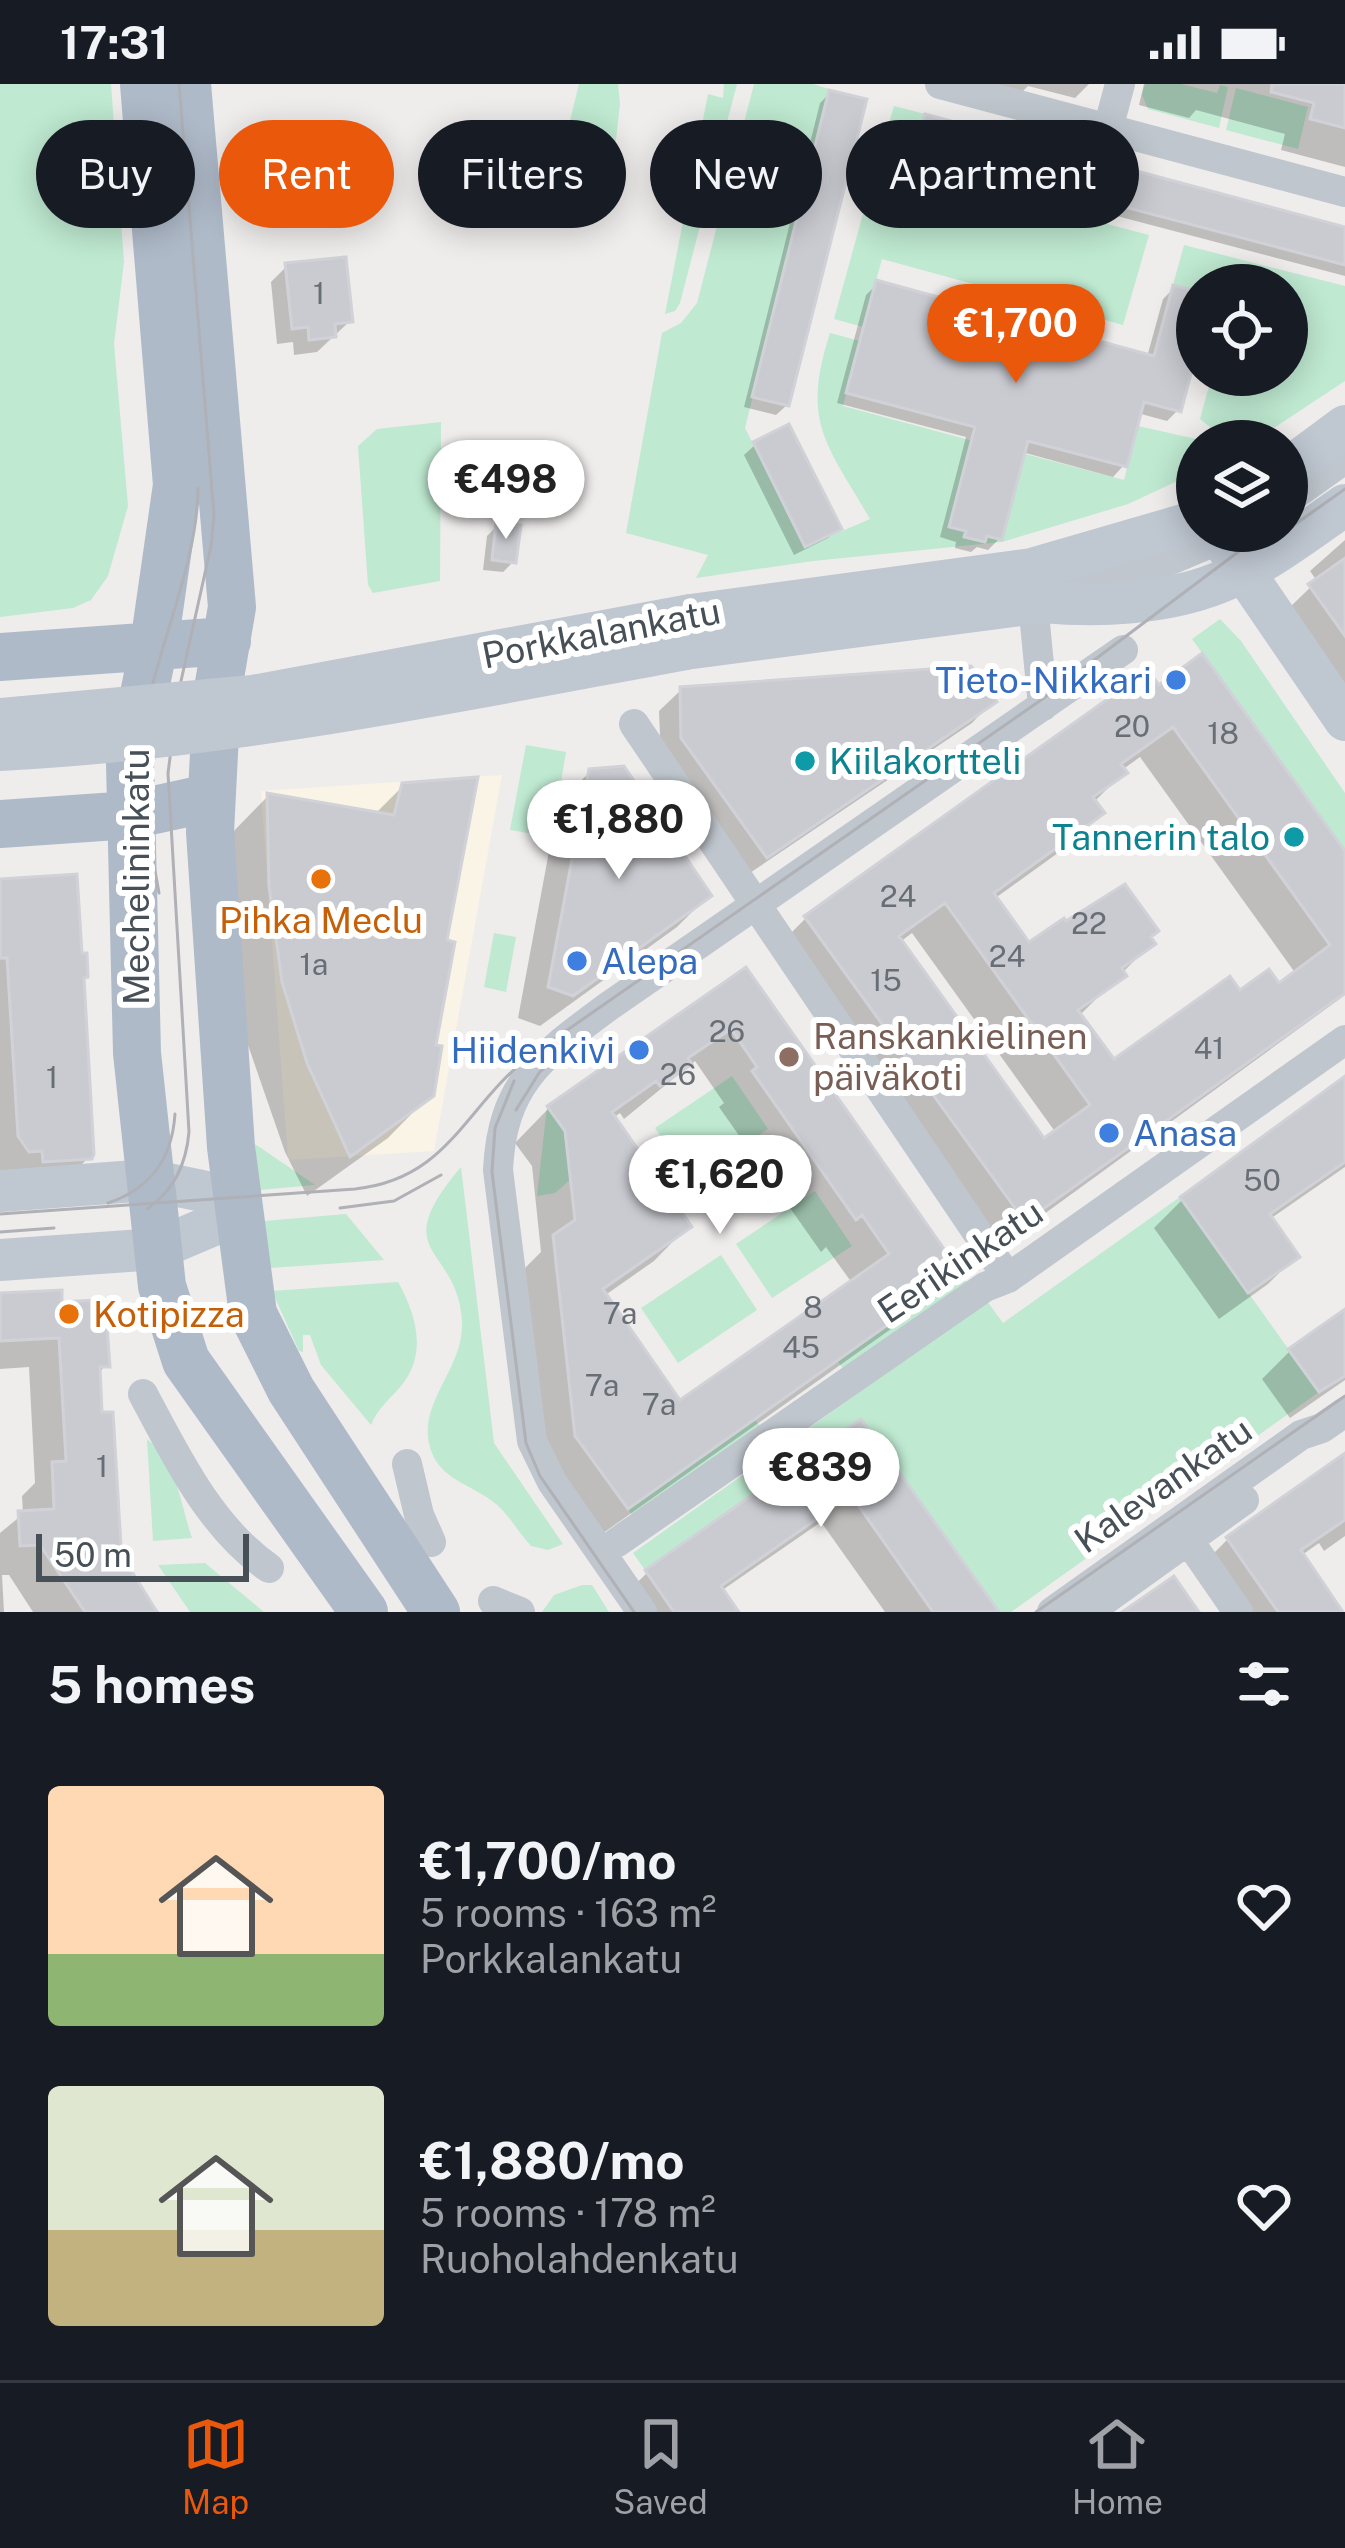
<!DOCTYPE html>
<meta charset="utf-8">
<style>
body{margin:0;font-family:"Public Sans",sans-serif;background:#20242c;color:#f1f3f6;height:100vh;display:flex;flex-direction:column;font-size:45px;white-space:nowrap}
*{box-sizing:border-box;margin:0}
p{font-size:39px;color:#9ea1a6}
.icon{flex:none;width:66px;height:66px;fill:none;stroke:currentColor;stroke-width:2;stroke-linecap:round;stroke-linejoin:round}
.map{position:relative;height:1528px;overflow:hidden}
.sheet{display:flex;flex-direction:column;background:#171b24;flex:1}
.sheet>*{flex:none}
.banner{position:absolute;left:36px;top:36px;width:1275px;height:108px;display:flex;gap:24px}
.buttons{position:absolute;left:1176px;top:180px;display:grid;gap:24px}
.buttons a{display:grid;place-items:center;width:132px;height:132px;border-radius:50%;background:#171b24;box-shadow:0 6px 30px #0003;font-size:60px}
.scale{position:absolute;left:36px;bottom:30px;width:213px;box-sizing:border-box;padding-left:12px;border:6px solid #474f57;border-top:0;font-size:33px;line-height:42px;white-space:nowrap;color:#474f57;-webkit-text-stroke:9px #fff;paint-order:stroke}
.price{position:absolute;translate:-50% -102px;padding:0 27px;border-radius:42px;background:#fff;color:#222;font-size:39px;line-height:78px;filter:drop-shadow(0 3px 6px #0008)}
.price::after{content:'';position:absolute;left:50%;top:72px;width:36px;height:27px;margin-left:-18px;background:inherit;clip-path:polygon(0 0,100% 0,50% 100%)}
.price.selected{background:#ea580c;color:#fff}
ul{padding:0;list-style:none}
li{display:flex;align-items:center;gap:36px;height:300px;padding:0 48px}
li span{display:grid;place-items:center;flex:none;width:336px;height:240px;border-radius:12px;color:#555}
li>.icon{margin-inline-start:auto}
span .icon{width:144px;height:144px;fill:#fffc;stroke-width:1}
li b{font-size:51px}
h2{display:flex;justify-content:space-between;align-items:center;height:144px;padding:0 48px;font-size:51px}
.chip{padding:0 42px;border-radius:54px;background:#171b24;box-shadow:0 6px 30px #0003;font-size:42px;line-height:108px}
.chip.selected{background:#ea580c;color:#fff}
.status{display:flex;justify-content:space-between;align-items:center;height:84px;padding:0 60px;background:#171b24;direction:ltr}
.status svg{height:33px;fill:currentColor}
.dock{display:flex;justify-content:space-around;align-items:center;height:168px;border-top:3px solid #363941;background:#171b24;font-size:33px;color:#9ea1a6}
.dock a{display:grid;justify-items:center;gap:6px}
.dock .selected{color:#ea580c}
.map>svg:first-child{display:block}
.commercial{fill:#f9f4e6}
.green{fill:#bfe9d1}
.shadow{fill:#0003;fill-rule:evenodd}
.building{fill:#cacbd1;stroke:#d1d2d7;stroke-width:3;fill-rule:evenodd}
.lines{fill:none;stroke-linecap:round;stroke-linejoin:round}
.street{stroke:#bfc6cd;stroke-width:30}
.secondary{stroke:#bfc7d1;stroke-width:42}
.primary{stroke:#afbac9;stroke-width:48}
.tram{stroke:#afb1b6;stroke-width:3}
.secondary-bridge{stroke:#bfc7d1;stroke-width:42}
.shop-dot{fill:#3f7fe0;stroke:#fff;stroke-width:4.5}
.culture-dot{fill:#0f9aa8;stroke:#fff;stroke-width:4.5}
.food-dot{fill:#e8710a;stroke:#fff;stroke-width:4.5}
.education-dot{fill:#8d6e63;stroke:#fff;stroke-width:4.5}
.labels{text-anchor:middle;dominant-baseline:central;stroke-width:12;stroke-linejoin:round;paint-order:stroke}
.number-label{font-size:30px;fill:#686e76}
.street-label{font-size:36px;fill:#474f57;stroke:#fff}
.shop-label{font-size:36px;fill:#366cbe;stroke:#fff;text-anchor:end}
.culture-label{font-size:36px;fill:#0d838f;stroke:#fff;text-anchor:start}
.food-label{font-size:36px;fill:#c56008;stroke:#fff}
.education-label{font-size:36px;fill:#785e54;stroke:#fff;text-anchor:start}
</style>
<div class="status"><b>17:31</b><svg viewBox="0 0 49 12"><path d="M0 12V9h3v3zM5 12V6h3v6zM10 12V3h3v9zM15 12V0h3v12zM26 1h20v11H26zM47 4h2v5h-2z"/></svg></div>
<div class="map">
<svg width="1345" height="1528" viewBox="0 0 1345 1528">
<rect width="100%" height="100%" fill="#efecec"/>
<!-- commercial -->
<path class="commercial" d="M502 691 434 1067 288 1076 261 707Z"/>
<!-- green -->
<path class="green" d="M0 0H111L124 178 114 260 128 422 108 492 91 516 73 524 0 533Z
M579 0H618L620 20 613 83 561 73Z
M724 0H737L680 219 675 227 665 230 708 10 723 14Z
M754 0H813L829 5 745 344 805 463 870 435C826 359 801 338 830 249L860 257 843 322 988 361 967 376 949 442 966 447 965 453 984 458 987 452 1002 456 1019 389 1003 364 1124 396 1138 342 1205 357H1197V388L1128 420 1002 458 813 477 696 494 708 471 626 449 662 249 681 239 697 219Z
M1145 0H1181L1217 9 1220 1 1228 3 1219 44 1148 25 1142 11Z
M1236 4 1308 23 1298 65 1226 46Z
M894 22 925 30 915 68 883 60Z
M877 79 1149 151 1123 241 882 175 863 243 834 235Z
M1184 161 1345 202V297L1254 357H1227L1200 335 1212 291H1287V201H1197V207L1173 201Z
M441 338 440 497 373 509 368 501 358 362 377 345Z
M1220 535 1241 557 1345 709V767L1192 555Z
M526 661 566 668 552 753 510 746Z
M494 849 516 853 506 908 484 903Z
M732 992 768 1045 691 1097 655 1044Z
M547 1022 565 1047 571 1095 555 1109 537 1112Z
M255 1060 315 1101 259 1106Z
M461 1083 494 1359 563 1460 548 1466 531 1462C518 1448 510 1432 496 1420 475 1402 443 1397 432 1369 413 1322 464 1286 462 1239 459 1160 384 1174 461 1083Z
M815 1107 852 1162 772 1214 736 1160Z
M1180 1113 1319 1308 1011 1528H999L862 1336 823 1363 809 1344 987 1217 1003 1239Z
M346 1130 384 1176 270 1184 264 1137Z
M721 1171 757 1226 678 1279 641 1224Z
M961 1189 967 1199 843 1285 836 1275Z
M398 1198C416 1230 428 1270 401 1302 390 1315 377 1325 371 1341L321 1281 310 1251H303V1268L299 1267 272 1207Z
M753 1334 761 1343 635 1435 628 1425Z
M799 1351 814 1369 645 1486 633 1469Z
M147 1355C178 1380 180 1419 192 1454L153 1457Z
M205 1479 264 1528H190L158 1481Z
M582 1501H592L609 1528H542L554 1511Z"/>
<!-- shadow -->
<path class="shadow" d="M980 0H1089L1075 14 1028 2 1020 10Z
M1144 0H1345V83L1281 66 1285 50 1196 26 1189 34 1139 21Z
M830 9 787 321 776 331 744 323 820 19Z
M926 34 1345 146V192L908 77 917 43Z
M287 182 350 237 317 268 294 271 293 258 277 260 271 198Z
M877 200 1147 273 1163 215 1174 204 1197 210V256L1178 326 1167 337 1141 330 1124 381 1113 393 1022 368 999 455 988 466 977 463 971 468 955 464 956 458 940 453 966 353 837 319 866 211Z
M755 361 838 444 828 454 794 471 744 371Z
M497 442 513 478 503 488 483 486 487 452Z
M1345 456V615L1289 524 1317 497 1310 487Z
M1158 605 1345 773V911L992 1168 774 866 806 834ZM1140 673 1296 890 1278 903 1239 910 1113 979 1079 932 1152 859 1148 854 1029 863 994 815 1069 761 1101 729 1093 719 1124 688 1122 686ZM912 849 1056 1049 1044 1058 900 858Z
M681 606 993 617 972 639 744 793 661 676 659 627Z
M590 688 708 812 677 843 540 942 518 934 558 719Z
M403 702 443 859 431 1010 388 1054 307 1112 285 1068 241 941 227 754 268 712 374 731Z
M0 798 81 896 89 1073 58 1105 0 1098Z
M746 887 957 1188 922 1223 592 1457 542 1387 520 1189 541 1168 532 1082 515 1059 549 1024ZM695 977 724 1019 719 1023 821 1168 826 1163 852 1199 680 1320 604 1212 654 1177 688 1142 613 1034 620 1029 624 1035Z
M1345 998V1083L1270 1135 1296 1172 1268 1200 1219 1235 1154 1144 1182 1116Z
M0 1212 59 1221 94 1245 106 1281 97 1291 119 1482 151 1526 155 1523 159 1528H33L9 1491H2L4 1528H0V1449L23 1430 22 1412 35 1399 29 1283 0 1285Z
M1345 1229V1296L1290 1334 1262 1295 1290 1267Z
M860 1339 996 1528H885L821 1438 721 1507 736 1528H626L618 1517 647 1489Z
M1345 1373V1452L1324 1467 1319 1459 1302 1471 1344 1528H1231L1200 1483 1228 1455Z"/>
<!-- building -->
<path class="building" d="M1272 0H1345V44L1310 35 1314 19 1271 8Z
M829 6 867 15 789 322 752 313Z
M925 30 1345 143V181L915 68Z
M346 173 353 238 335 240 336 253 309 256 308 243 292 245 285 179Z
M876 196 1154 272 1173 201 1197 207V267L1181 328 1144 318 1127 383 1028 357 1002 456 987 452 985 458 964 453 966 447 949 443 975 343 846 309Z
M789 340 842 445 805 463 753 358Z
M496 438 521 441 516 479 492 476Z
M1345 474V552L1308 500Z
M1202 569 1345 767V909L1025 1138 804 832 1148 586 1159 601ZM1173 643 1330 861 1279 899 1269 885 1240 906 1230 892 1114 975 1078 926 1127 892 1122 884 1156 860 1151 853 1159 847 1125 800 1066 837 1064 834 1029 858 994 809 1105 729 1093 713 1128 689 1121 680ZM945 819 1090 1021 1044 1054 899 852Z
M971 582 997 618 767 774 681 654 680 603Z
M624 682 712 812 573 912 548 903 589 685Z
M478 693 447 856 455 858 436 961 442 962 434 1012 350 1073 307 979 282 898 269 802 267 709 394 731 402 699Z
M77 790 82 869H87L88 893 84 894 94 1070 92 1075 43 1078 42 1067 29 1068 18 1052 7 874H0V795Z
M746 883 961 1189 628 1425 575 1352 553 1151 575 1136 565 1047 547 1022ZM731 945 757 983 752 987 856 1136 862 1131 889 1170 680 1316 603 1205 692 1143 612 1028 656 997 660 1002 692 980 688 974Z
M1345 992V1078L1270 1130 1300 1173 1248 1209 1180 1113Z
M62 1206V1218L95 1216 96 1242 107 1241 110 1283H100L102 1328H113L122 1479 126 1478 157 1528H85L40 1461 20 1462 18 1427 54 1425 52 1378 66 1377 59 1254 0 1257V1209Z
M1345 1225V1292L1319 1308 1288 1265Z
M861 1335 999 1528H933L851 1411 721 1502 739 1528H674L645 1486Z
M1345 1369V1436L1301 1466 1343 1528H1278L1226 1453Z
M1174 1492 1199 1528H1122Z"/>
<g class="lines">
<!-- street -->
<path class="street" d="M940 0 1345 108
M1108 45 1120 0
M1287 416 1345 375
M1054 513 1166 478 1239 447
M1033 519 1043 622
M634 640 1008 1194
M143 1310C176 1372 210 1443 269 1484
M407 1380 419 1431 431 1458
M1189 1457 1238 1528
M616 1459 985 1203 1008 1194 1345 956
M493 1517 520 1528
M642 1528 552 1398 532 1357 498 1086C502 998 543 971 609 922L1123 566
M1052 1528 1301 1351 1322 1344 1345 1328
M1088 1528 1244 1416"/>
<!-- secondary -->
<path class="secondary" d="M1287 385 1345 342
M1216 447 1345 636
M691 531 1032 485 1197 437
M685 565 1043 518C1099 523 1165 520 1218 499 1264 481 1305 449 1345 421
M0 1107 149 1096 236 1114
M0 1176 157 1165 237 1131"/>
<!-- primary -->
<path class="primary" d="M144 0 177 401 154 561 130 679 137 969 162 1202 186 1277 364 1528
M187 0 232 523 217 611 210 748 231 1063 253 1230 291 1306 436 1528
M0 573 227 557
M0 740 131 731 209 714"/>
<!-- tram -->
<path class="tram" d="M1287 446 1345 405
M159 809C151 760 135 710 141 660 150 577 198 484 198 404
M514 997 495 1044 492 1088 526 1359 540 1392 634 1528
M516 1026 539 989 568 961
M108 1119C150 1105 172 1075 175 1030
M340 1124 394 1117 441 1091
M147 1125C174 1106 186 1081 189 1048L168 689 179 606 211 462 214 431 179 0
M0 1130 355 1105C449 1095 464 1023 530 972L1041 616 1266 447
M0 1148 54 1144
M1036 1528 1345 1312"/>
<!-- secondary-bridge -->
<path class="secondary-bridge" d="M0 635 253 612 691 531
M0 666C232 654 458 607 685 565"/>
</g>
<!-- markers -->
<g class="shop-dot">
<circle cx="1176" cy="596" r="12"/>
<circle cx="577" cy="877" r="12"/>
<circle cx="639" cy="966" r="12"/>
<circle cx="1109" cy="1049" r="12"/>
</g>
<g class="culture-dot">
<circle cx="805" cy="677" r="12"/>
<circle cx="1294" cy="753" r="12"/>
</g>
<g class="food-dot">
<circle cx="321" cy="795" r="12"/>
<circle cx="69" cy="1230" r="12"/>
</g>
<circle class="education-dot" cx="789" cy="973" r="12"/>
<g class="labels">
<!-- number labels -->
<g class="number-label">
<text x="319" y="209">1</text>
<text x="1132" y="642">20</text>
<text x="1223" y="649">18</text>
<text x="898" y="812">24</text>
<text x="1089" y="839">22</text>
<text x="1007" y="872">24</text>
<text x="314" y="880">1a</text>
<text x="886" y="896">15</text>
<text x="727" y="947">26</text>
<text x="1209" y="964">41</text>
<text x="678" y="990">26</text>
<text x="52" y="993">1</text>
<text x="1262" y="1096">50</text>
<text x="813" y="1223">8</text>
<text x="620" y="1229">7a</text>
<text x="801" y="1263">45</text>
<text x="602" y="1301">7a</text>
<text x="659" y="1320">7a</text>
<text x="102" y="1382">1</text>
</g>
<!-- street labels -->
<g class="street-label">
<text transform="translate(601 549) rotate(-11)">Porkkalankatu</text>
<text transform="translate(136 793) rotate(-90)">Mechelininkatu</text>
<text transform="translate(960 1177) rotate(-34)">Eerikinkatu</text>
<text transform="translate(1163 1401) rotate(-35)">Kalevankatu</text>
</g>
<!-- shop labels -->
<g class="shop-label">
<text x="1152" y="596">Tieto-Nikkari</text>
<text x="601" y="877" text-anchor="start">Alepa</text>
<text x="615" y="966">Hiidenkivi</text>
<text x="1133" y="1049" text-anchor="start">Anasa</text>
</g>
<!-- culture labels -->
<g class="culture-label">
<text x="829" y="677">Kiilakortteli</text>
<text x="1270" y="753" text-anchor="end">Tannerin talo</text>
</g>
<!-- food labels -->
<g class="food-label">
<text x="321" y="836">Pihka Meclu</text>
<text x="93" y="1230" text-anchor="start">Kotipizza</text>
</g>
<!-- education labels -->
<g class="education-label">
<text x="813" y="952">Ranskankielinen<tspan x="813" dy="41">päiväkoti</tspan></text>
</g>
</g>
</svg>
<div class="buttons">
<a><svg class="icon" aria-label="locate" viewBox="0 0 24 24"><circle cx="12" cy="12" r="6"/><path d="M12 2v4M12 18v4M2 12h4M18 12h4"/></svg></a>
<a><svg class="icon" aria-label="layers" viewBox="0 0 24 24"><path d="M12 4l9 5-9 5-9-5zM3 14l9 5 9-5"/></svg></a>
</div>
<div class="scale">50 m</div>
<b class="price selected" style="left:1016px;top:302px">€1,700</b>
<b class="price" style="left:506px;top:458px">€498</b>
<b class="price" style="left:619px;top:798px">€1,880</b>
<b class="price" style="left:720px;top:1153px">€1,620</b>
<b class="price" style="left:821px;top:1446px">€839</b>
<div class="banner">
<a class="chip">Buy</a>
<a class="chip selected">Rent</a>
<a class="chip">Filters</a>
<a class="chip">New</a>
<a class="chip">Apartment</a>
</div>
</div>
<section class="sheet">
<h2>5 homes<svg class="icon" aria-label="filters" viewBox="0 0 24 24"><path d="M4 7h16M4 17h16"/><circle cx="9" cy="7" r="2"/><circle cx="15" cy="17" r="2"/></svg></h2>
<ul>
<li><span style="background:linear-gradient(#ffd9b3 70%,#8fb573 0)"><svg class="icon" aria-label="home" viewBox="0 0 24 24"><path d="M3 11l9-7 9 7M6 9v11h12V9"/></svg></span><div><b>€1,700/mo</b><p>5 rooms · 163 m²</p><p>Porkkalankatu</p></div><svg class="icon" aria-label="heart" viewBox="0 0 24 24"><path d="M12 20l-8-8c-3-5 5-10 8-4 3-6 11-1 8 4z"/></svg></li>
<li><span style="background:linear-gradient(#dfe7d0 60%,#c2b280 0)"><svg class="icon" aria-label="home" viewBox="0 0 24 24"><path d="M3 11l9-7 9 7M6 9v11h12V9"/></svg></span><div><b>€1,880/mo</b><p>5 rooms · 178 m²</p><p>Ruoholahdenkatu</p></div><svg class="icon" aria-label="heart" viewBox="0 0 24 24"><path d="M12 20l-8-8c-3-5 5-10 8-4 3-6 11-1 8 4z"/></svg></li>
</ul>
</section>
<nav class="dock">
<a class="selected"><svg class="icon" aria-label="map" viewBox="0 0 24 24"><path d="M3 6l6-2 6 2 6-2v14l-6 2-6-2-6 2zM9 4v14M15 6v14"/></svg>Map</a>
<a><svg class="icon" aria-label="saved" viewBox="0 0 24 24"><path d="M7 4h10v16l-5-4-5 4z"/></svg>Saved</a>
<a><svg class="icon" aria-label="home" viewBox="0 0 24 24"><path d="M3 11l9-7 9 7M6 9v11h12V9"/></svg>Home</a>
</nav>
